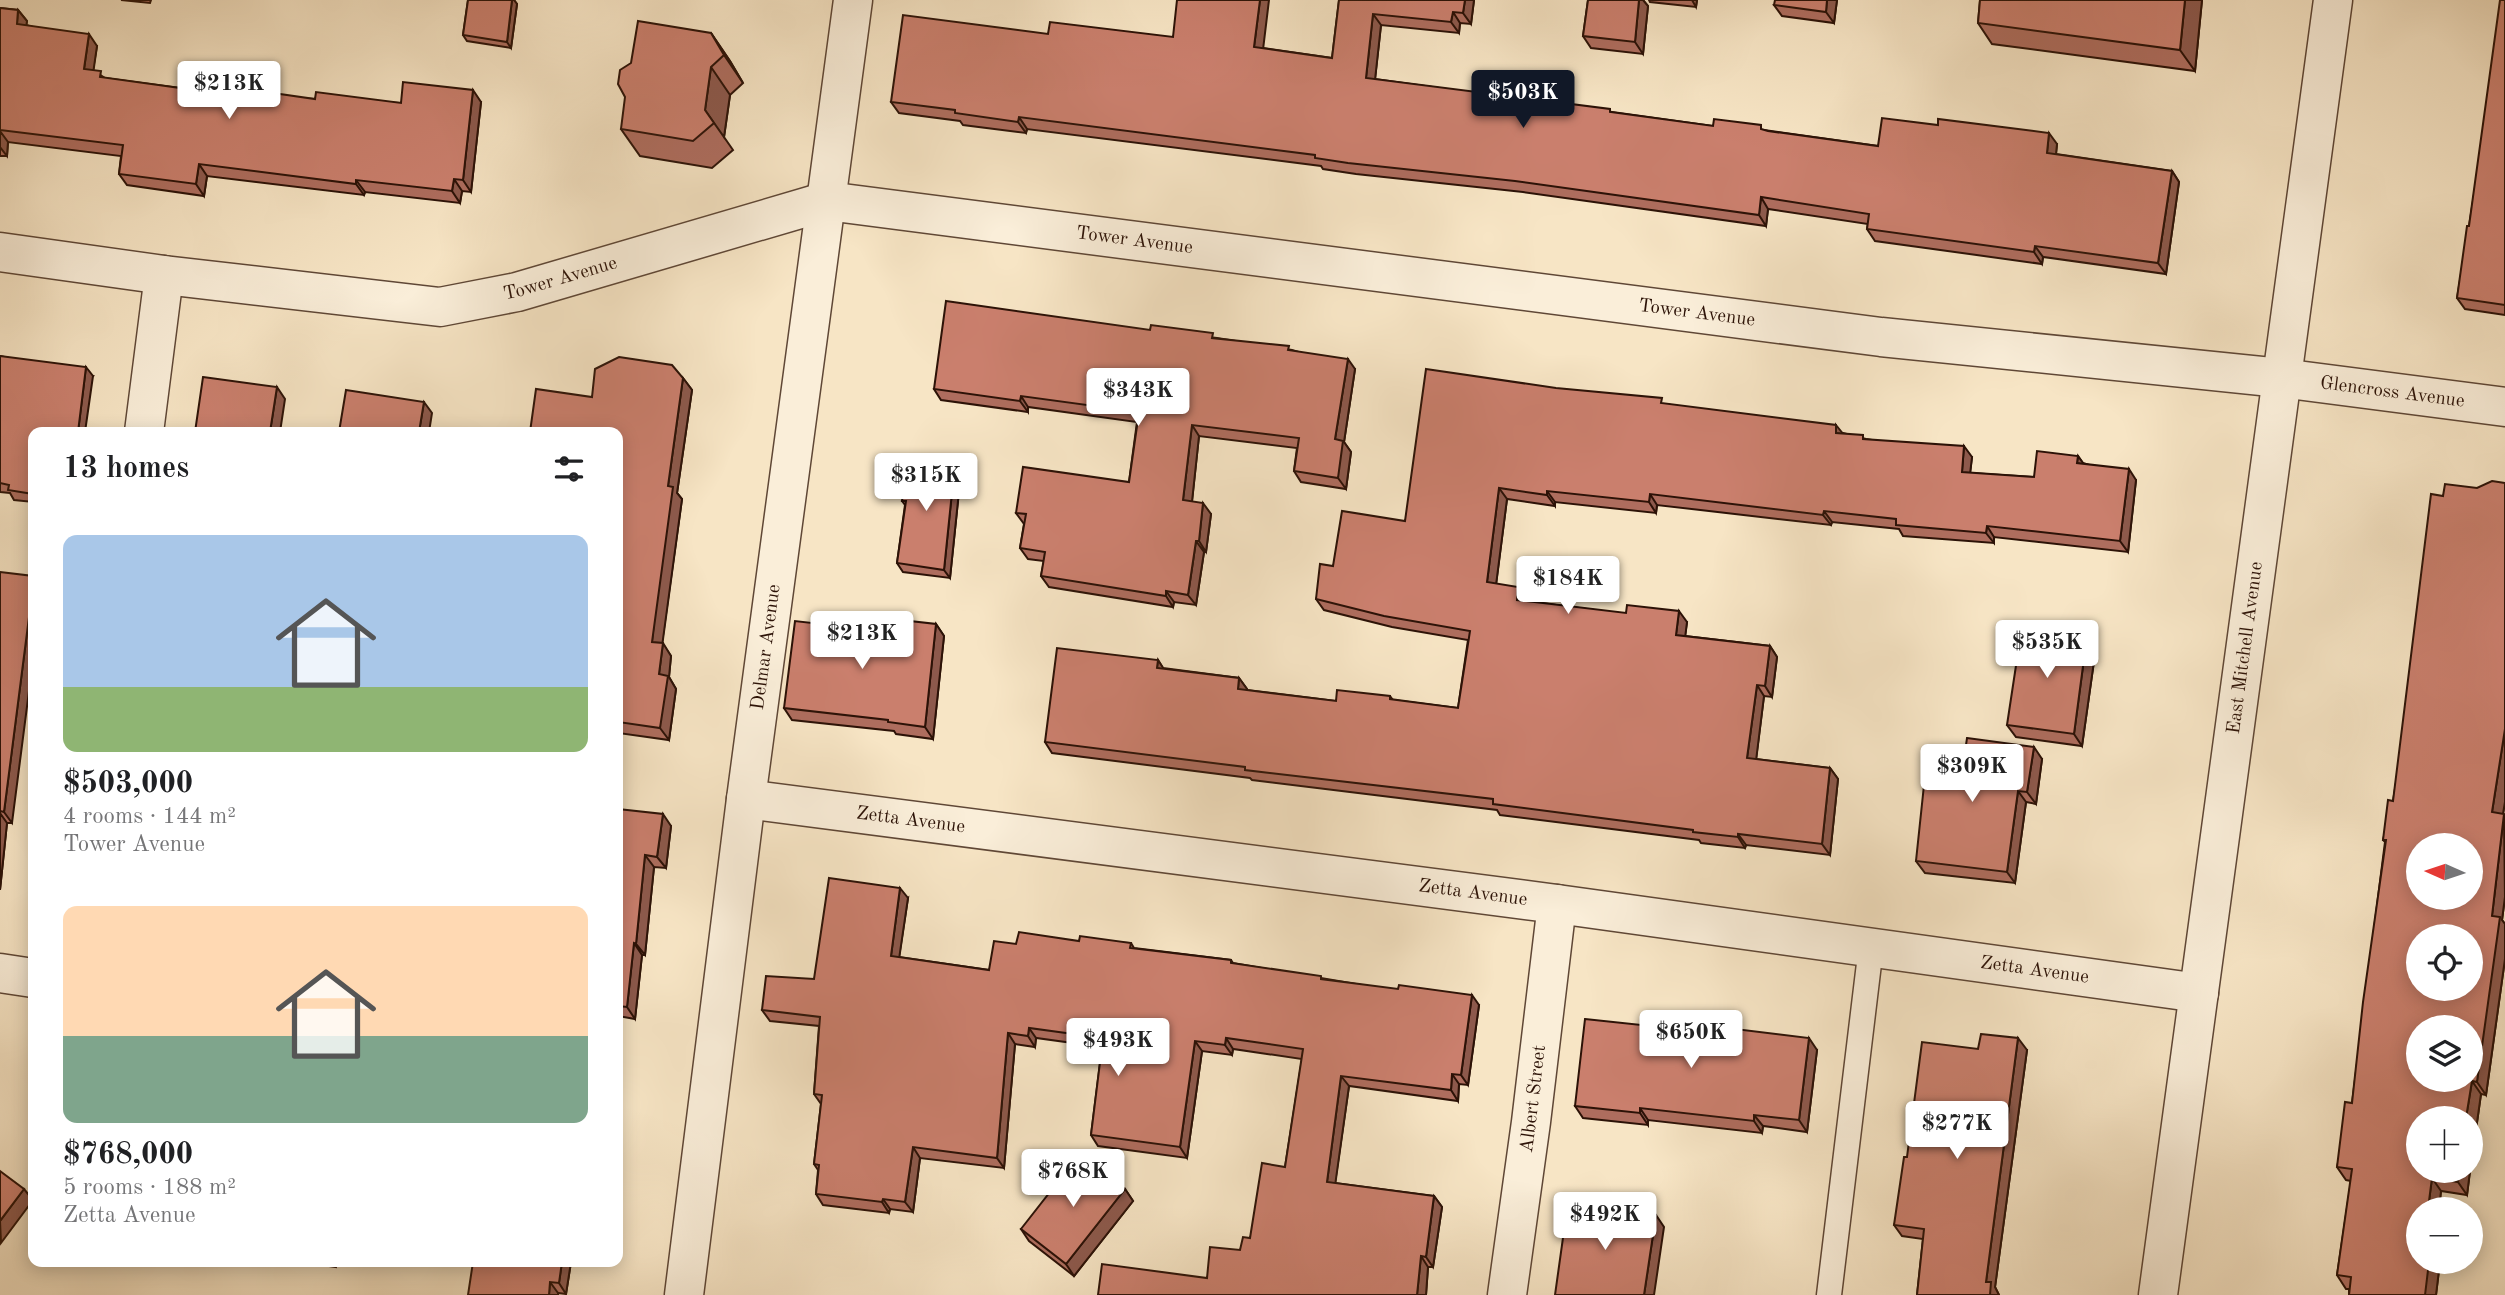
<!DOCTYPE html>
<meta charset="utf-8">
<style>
body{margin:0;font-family:"Old Standard TT",serif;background:#f6f6f6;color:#202124;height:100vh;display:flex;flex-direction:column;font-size:26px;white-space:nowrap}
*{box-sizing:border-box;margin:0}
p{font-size:23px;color:#757577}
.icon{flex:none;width:38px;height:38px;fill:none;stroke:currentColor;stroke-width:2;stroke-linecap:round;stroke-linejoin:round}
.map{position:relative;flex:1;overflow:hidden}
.drawer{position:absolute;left:28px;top:427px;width:595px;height:840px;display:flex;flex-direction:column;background:#fff;border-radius:14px;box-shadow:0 4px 18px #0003}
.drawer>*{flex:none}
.needle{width:46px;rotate:273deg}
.controls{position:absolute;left:2406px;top:833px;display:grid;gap:14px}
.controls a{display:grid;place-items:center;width:77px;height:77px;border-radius:50%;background:#fff;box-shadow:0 4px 18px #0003;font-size:35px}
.price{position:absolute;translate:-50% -60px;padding:0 16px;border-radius:7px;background:#fff;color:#222;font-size:23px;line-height:46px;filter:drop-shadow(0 2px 4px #0008)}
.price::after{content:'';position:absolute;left:50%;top:42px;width:21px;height:16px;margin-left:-10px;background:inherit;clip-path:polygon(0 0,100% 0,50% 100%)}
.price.active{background:#111827;color:#fff}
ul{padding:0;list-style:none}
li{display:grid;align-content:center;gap:14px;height:371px;padding:0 35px}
li span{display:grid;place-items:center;height:217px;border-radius:14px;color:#555}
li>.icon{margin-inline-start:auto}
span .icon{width:126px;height:126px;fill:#fffc;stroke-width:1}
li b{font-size:30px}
h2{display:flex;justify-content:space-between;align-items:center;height:84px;padding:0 35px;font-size:30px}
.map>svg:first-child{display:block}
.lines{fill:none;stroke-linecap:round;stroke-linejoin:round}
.service-casing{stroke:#5f4736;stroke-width:27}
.minor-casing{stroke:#5f4736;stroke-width:41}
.tertiary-casing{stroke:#5f4736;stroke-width:41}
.service{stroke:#faeed9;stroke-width:24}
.minor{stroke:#faeed9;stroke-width:38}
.tertiary{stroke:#faeed9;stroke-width:38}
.wall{fill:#ae6d5e;stroke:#2c1207;stroke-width:2}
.shaded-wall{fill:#8d594c;stroke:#2c1207;stroke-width:2}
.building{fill:#ca7f6d;stroke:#2c1207;stroke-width:2;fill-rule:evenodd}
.labels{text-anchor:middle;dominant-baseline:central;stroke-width:7;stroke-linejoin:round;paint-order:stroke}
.street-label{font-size:19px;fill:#2c1207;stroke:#faeed9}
</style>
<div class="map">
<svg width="2505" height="1295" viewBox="0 0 2505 1295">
<rect width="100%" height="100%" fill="#f7e5c5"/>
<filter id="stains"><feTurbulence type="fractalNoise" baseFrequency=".00286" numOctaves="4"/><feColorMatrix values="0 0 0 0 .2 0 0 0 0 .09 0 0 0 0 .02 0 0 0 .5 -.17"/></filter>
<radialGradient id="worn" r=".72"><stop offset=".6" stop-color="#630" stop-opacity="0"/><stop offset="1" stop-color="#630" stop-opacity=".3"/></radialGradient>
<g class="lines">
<defs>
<path id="service" d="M1829 1295 1871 947"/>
<g id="minor">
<path id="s1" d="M0 252 164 275 440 307 517 292 827 201 1881 337 2281 378 2505 407"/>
<path d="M144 432 164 275"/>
<path id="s2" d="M746 799 1557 904 2199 993"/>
<path d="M0 973 33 978"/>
<path id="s3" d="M684 1295 746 799 853 0"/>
<path id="s4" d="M1507 1295 1531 1122 1557 904"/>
</g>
<g id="tertiary">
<path id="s5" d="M2158 1295 2333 0"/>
</g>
</defs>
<!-- service casing -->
<use href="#service" class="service-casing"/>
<!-- minor casing -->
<use href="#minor" class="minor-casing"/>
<!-- tertiary casing -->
<use href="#tertiary" class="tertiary-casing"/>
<!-- service -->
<use href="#service" class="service"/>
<!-- minor -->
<use href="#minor" class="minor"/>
<!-- tertiary -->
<use href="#tertiary" class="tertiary"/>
</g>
<!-- wall -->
<path class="wall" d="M121 0H151L150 3Z
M468 0H514L517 4 511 48 467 41 463 35Z
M1339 0H1474L1471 24 1460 23 1459 33 1381 25 1375 79 1713 126 1764 130 1878 146 2057 144 2056 154 2172 171 2179 182 2166 274 2043 257 2042 264 1875 241 1867 229 1868 224 1768 209 1766 226 1523 192 1356 174 1323 169 1321 166 1027 129 1026 133 963 125 960 121 899 113 891 102 1048 34 1263 48 1332 58Z
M1588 0H1643L1648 6 1643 54 1591 48 1583 36Z
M1649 0H1697L1696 7 1650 2Z
M1837 0 1834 23 1782 16 1774 5Z
M1980 0H2202L2195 71 1992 44 1978 23Z
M2505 0V315L2465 309 2457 298 2469 226Z
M0 8 18 10 27 21 26 25 97 46 93 70 105 78 217 93 315 99 401 103 481 102 471 192 462 191 460 203 365 192 364 195 207 176 204 196 127 185 119 174 121 156 8 142 7 156H0Z
M711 33 730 61 743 83 730 95 724 137 733 150 712 168 640 156 621 129Z
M1150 330 1217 338 1292 350 1355 369 1344 442 1351 452 1346 489 1301 482 1294 471 1297 448 1199 436 1192 501 1211 514 1206 552H1204L1196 605 1174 602 1173 607 1049 587 1041 576 1044 561 1028 559 1020 548 1024 524 1016 513 1129 482 1137 422 1028 407V412L941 400 934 389Z
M0 356 93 376 33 432V502L14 500 10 493 0 492Z
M683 378 692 390 677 493 682 499 662 643 671 656 669 677 676 689 669 740 618 733V432L592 397Z
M1665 404 1843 433 1866 439 1972 457 1970 473 2034 477 2078 456 2083 463 2136 480 2128 552 1994 537V543L1903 536 1899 529 1832 522 1831 525 1657 505 1656 513 1555 502V506L1507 499 1496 584 1526 598V601L1687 622 1685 636 1770 646 1777 657 1772 697 1764 696 1756 759 1830 768 1838 779 1830 855 1746 845 1745 848 1701 843 1699 840 1500 815 1497 810 1252 780 1250 778 1052 753 1045 742 1158 660 1163 668 1239 678 1247 689V690L1336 701 1390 696 1393 700 1458 708 1468 640 1392 627 1324 610 1316 599 1333 566 1405 521Z
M955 463 961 472 950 578 903 572 897 563 905 505 902 501Z
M2505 483V802L2503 814 2505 815V897L2502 920 2505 924V959L2486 1095 2481 1094 2471 1165V1118L2418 1171H2470L2467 1195 2441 1191 2439 1209H2418V1262H2433L2439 1270 2436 1295H2349V1289H2346L2337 1275 2351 1181 2346 1180 2337 1167 2352 1103 2385 842 2383 840 2393 801 2443 496Z
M0 572 12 823H7L0 890Z
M936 624 944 636 933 739 896 734 894 731 792 720 784 708 899 633Z
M2087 636 2096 647 2082 746 2016 737 2007 725Z
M1965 752 2042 759 2036 804 2026 802 2015 883 1925 873 1916 861Z
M618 809 671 826 666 868 654 867 645 955H642L635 1019 618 1016Z
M908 898 899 957 989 970 1016 944 1079 941 1131 943 1134 948 1231 960 1233 963 1479 1005 1468 1085 1459 1084 1458 1101 1349 1086 1335 1183 1434 1196 1442 1207 1433 1267H1428L1426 1295H1098L1207 1278 1240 1250 1250 1238 1285 1167 1302 1059 1233 1049 1232 1055 1202 1051 1187 1158 1098 1146 1091 1135 1102 1047 1036 1038 1035 1047 1015 1044 1004 1168 920 1158 913 1212 890 1209 889 1213 823 1205 816 1194 818 1170 814 1164 821 1104 814 1094 819 1026 770 1021 762 1010 814 979Z
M1978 1049 2027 1050 1995 1287 1999 1295H1917L1923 1239 1902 1236 1894 1225Z
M1817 1050 1807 1132 1763 1126 1762 1133 1648 1120V1125L1583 1118 1575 1106Z
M1125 1189 1133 1201 1074 1276 1029 1241 1021 1229Z
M303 1262H337L336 1267Z
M571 1262 566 1294 558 1293V1295H468Z"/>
<!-- shaded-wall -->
<path class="shaded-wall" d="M512 0H514L517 4 511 48 507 42Z
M1260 0H1269L1262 58 1254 47Z
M1465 0H1474L1471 24 1463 13Z
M1639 0H1643L1648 6 1643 54 1635 42Z
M1692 0H1697L1696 7Z
M1827 0H1837L1834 23 1826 12Z
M2185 0H2202L2195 71 2180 50Z
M18 10 27 21 25 36 17 24Z
M1453 12 1460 23 1459 33 1451 22Z
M1373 14 1381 25 1374 89 1366 78Z
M711 33 730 61 743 83 724 55Z
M89 34 97 46 92 81 84 69Z
M711 67 730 95 724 137 705 110Z
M473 90 481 102 471 192 463 180Z
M1019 117 1027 129 1026 133 1018 122Z
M0 131 8 142 7 156 0 147Z
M2049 133 2057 144 2055 164 2047 153Z
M199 164 207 176 204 196 196 184Z
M2172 171 2179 182 2166 274 2158 263Z
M454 179 462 191 460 203 452 191Z
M356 180 365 192 364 195 356 184Z
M1761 197 1768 209 1766 226 1759 215Z
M2035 246 2043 257 2042 264 2034 252Z
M1348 359 1355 369 1344 442 1351 452 1346 489 1338 478 1335 439Z
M86 367 93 376 85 432H78Z
M683 378 692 390 677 493 682 499 661 654 652 642 668 486Z
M277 387 285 399 280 432H270Z
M1021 396 1028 407V412L1020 401Z
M424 402 432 413 429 432H419Z
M1192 425 1199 436 1191 511 1183 500Z
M1836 425 1844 435 1836 433Z
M1964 446 1972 457 1969 483 1962 472Z
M2078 456 2085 466 2077 463Z
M955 463 961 472 950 578 944 570Z
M2129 469 2136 480 2128 552 2120 541Z
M1499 488 1507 499 1495 593 1487 582Z
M1547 491 1555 502V506L1547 495Z
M1650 494 1657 505 1656 513 1649 502Z
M1203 503 1211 514 1206 552 1199 541Z
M1824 511 1832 522 1831 525 1823 515Z
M1987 526 1994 537V543L1986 533Z
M1196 541 1204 552 1196 605 1188 595Z
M33 586V660L12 823 4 812Z
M1518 587 1526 598 1524 611 1517 600Z
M1166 591 1174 602 1173 607 1166 596Z
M1679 611 1687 622 1684 646 1676 635Z
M936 624 944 636 933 739 925 727Z
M2087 636 2096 647 2082 746 2074 734Z
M663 643 671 656 669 677 676 689 669 740 660 728 659 674Z
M1770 646 1777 657 1772 697 1765 686Z
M1158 660 1165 671 1157 668Z
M1239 678 1247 689 1246 700 1238 689Z
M1757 685 1764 696 1755 769 1747 758Z
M2505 729V802L2501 826 2492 812Z
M2034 747 2042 759 2036 804 2027 792Z
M1830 768 1838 779 1830 855 1822 844Z
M2018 791 2026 802 2015 883 2007 872Z
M0 813 7 823 0 890Z
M663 814 671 826 666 868 657 857Z
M2504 814 2505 897 2502 920 2505 924V959L2486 1095 2477 1082 2492 916Z
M1738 834 1746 845 1745 848 1738 837Z
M645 855 654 867 645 955 636 944Z
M900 888 908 898 898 966 891 956Z
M634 943 642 955 635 1019 627 1007Z
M1472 995 1479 1005 1468 1085 1461 1075Z
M1029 1028 1036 1038 1035 1047 1028 1036Z
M1008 1033 1015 1044 1004 1168 997 1158Z
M1226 1038 1233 1049 1232 1055 1225 1045Z
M1809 1038 1817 1050 1807 1132 1799 1120Z
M2018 1038 2027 1050 1995 1287 1999 1295H1990L1986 1282Z
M1195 1041 1202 1051 1187 1158 1180 1147Z
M1452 1074 1459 1084 1458 1101 1451 1090Z
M1341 1076 1349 1086 1334 1193 1327 1182Z
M2472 1081 2481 1094 2471 1165V1118H2466Z
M1640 1108 1648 1120V1125L1640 1113Z
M1754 1115 1763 1126 1762 1133 1754 1121Z
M913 1147 920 1158 913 1212 905 1202Z
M2459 1171H2470L2467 1195 2458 1182Z
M2432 1178 2441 1191 2439 1209H2428Z
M24 1189 33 1200 1 1243 0 1221Z
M1125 1189 1133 1201 1074 1276 1066 1264Z
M1434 1196 1442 1207 1433 1267 1426 1257Z
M883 1199 890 1209 889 1213 882 1202Z
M1656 1215 1664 1227 1654 1295H1644Z
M1421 1256 1428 1267 1426 1295H1417Z
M562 1262H571L566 1294 559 1283Z
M2425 1262H2433L2439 1270 2436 1295H2425Z
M550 1282 558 1293V1295H549Z"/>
<!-- building -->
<path class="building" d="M468 0H512L507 42 463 35Z
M1177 0H1260L1254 47 1332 58 1339 0H1465L1463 13 1453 12 1451 22 1373 14 1366 78 1610 109V112L1713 126 1714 119 1761 125V129L1768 131 1878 146 1882 118 1938 125V119L2049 133 2047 153 2172 171 2158 263 2035 246 2034 252 1867 229 1869 214 1761 197 1759 215 1515 181 1348 163 1315 158V155L1019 117 1018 122 955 113V110L891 102 903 15 1048 34 1050 22 1173 37Z
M1588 0H1639L1635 42 1583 36Z
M1775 0H1827L1826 12 1774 5Z
M1980 0H2185L2180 50 1978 23Z
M2500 0H2505V305L2457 298 2467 226H2469Z
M0 8 18 10 17 24 89 34 84 69 101 71 100 77 217 93 218 85 315 99 316 92 401 103 403 82 473 90 463 180 454 179 452 191 356 180V184L199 164 196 184 119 174 123 145 0 130Z
M638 21 711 33 724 55 711 67 705 110 714 123 693 141 621 129 625 97 618 84 620 70 631 63Z
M946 301 1150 330 1151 325 1213 333 1212 338 1289 346 1288 350 1348 359 1335 439 1343 441 1338 478 1294 471 1299 438 1192 425 1183 500 1203 503 1199 541H1196L1188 595 1166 591V596L1041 576 1045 552 1020 548 1026 514 1016 513 1023 467 1129 482 1139 412 1021 396 1020 401 934 389Z
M0 356 86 367 78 432H33V494L8 490 9 485 0 483Z
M619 357 672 365 683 378 668 486 673 487 652 642 663 643 659 674 668 676 660 728 618 722V432H530L536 389 592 397 595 369Z
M1426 369 1556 388 1662 398 1661 403 1836 425V433L1863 435V439L1964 446 1962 472 2034 477 2037 451 2078 456 2077 463 2129 469 2120 541 1987 526 1986 533 1896 525V519L1824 511 1823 515 1650 494 1649 502 1547 491V495L1499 488 1487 582 1518 587 1517 600 1626 613 1627 605 1679 611 1676 635 1770 646 1765 686 1757 685 1747 758 1830 768 1822 844 1738 834V837L1693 832V830L1493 804V799L1245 770V767L1045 742 1057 648 1158 660 1157 668 1239 678 1238 689 1336 701 1337 690 1390 696V699L1458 708 1470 631 1384 616 1316 599 1320 564 1333 566 1342 511 1405 521Z
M203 377 277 387 270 432H195Z
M346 390 424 402 419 432H339Z
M908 458 955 463 944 570 897 563 906 501H902Z
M2492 481 2505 483V729L2492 812 2504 814 2492 916 2500 917 2477 1082 2472 1081 2466 1118H2418V1171H2459L2458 1182 2432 1178 2428 1209H2418V1262H2429L2425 1295H2349L2351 1277 2337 1275 2352 1169 2337 1167 2345 1102 2352 1103 2363 1002 2386 840H2383L2388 800 2393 801 2431 494 2443 496 2445 484 2477 488ZM2418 845H2471V898H2418ZM2418 936H2471V989H2418ZM2418 1027H2471V1080H2418Z
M0 572 33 576V586L4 812 0 811Z
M901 620 936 624 925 727 888 722V720L784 708 795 621 899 633Z
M2022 626 2087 636 2074 734 2007 725Z
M1967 738 2034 747 2027 792 2018 791 2007 872 1916 861 1928 747 1965 752Z
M618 809 663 814 657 857 645 855 636 944 634 943 627 1007 618 1006Z
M829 878 900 888 891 956 989 970 994 941 1016 944 1019 932 1079 941 1080 936 1131 943 1130 948 1231 960V963L1321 976V979L1398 989 1399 985 1472 995 1461 1075 1452 1074 1451 1090 1341 1076 1327 1182 1434 1196 1426 1257 1421 1256 1417 1295H1098L1102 1264 1207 1278 1210 1247 1240 1250 1243 1237 1250 1238 1262 1163 1285 1167 1303 1049 1226 1038 1225 1045 1195 1041 1180 1147 1091 1135 1103 1038 1029 1028 1028 1036 1008 1033 997 1158 913 1147 905 1202 883 1199 882 1202 816 1194 819 1165 814 1164 822 1095 814 1094 820 1017 762 1010 766 976 814 979Z
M1585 1019 1669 1028 1670 1021 1809 1038 1799 1120 1754 1115V1121L1640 1108V1113L1575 1106Z
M1981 1034 2018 1038 1986 1282H1991L1990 1295H1917L1924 1229 1894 1225 1904 1157H1907L1922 1042 1978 1049Z
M1079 1155 1125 1189 1066 1264 1021 1229Z
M0 1171 24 1189 0 1221Z
M1568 1202 1656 1215 1644 1295H1555Z
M473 1262H562L559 1283 550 1282 549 1295H468Z"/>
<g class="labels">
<!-- street labels -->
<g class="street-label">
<text stroke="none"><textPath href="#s1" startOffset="1155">Tower Avenue</textPath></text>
<text stroke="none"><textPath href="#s1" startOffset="567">Tower Avenue</textPath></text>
<text stroke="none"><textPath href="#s1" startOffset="1722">Tower Avenue</textPath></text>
<text stroke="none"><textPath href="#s1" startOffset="2422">Glencross Avenue</textPath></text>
<text stroke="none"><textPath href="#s3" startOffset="653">Delmar Avenue</textPath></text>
<text stroke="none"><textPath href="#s5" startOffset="653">East Mitchell Avenue</textPath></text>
<text stroke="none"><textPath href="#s2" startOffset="166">Zetta Avenue</textPath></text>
<text stroke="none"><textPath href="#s2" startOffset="733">Zetta Avenue</textPath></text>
<text stroke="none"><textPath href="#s2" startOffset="1300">Zetta Avenue</textPath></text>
<text stroke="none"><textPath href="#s4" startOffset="198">Albert Street</textPath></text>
</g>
</g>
<rect width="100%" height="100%" filter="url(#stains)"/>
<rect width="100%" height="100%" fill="url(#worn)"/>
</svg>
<div class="controls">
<a><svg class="needle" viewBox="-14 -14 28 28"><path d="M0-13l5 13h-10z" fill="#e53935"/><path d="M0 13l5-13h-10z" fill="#757577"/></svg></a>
<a><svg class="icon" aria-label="locate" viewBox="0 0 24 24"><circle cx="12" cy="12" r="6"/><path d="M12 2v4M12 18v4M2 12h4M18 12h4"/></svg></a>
<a><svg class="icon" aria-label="layers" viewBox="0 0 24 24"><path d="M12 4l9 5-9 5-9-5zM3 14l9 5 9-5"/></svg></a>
<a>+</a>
<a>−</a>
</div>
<b class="price" style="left:229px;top:121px">$213K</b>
<b class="price active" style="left:1523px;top:130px">$503K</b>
<b class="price" style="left:1138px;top:428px">$343K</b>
<b class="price" style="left:926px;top:513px">$315K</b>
<b class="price" style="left:1568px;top:616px">$184K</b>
<b class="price" style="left:862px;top:671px">$213K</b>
<b class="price" style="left:2047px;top:680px">$535K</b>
<b class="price" style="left:1972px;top:804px">$309K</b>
<b class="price" style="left:1691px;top:1070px">$650K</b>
<b class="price" style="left:1118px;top:1078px">$493K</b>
<b class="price" style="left:1957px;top:1161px">$277K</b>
<b class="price" style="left:1073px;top:1209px">$768K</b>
<b class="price" style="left:1605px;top:1252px">$492K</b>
<section class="drawer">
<h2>13 homes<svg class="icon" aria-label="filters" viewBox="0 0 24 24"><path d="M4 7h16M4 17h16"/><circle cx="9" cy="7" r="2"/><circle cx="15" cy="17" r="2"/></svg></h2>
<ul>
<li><span style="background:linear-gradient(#a9c7e8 70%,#8fb573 0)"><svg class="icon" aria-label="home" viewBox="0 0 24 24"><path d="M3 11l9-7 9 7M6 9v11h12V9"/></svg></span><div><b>$503,000</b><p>4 rooms · 144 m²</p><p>Tower Avenue</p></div></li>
<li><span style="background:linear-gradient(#ffd9b3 60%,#7fa58c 0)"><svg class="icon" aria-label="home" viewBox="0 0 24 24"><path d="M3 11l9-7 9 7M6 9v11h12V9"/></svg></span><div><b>$768,000</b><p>5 rooms · 188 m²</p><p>Zetta Avenue</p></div></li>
</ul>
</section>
</div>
